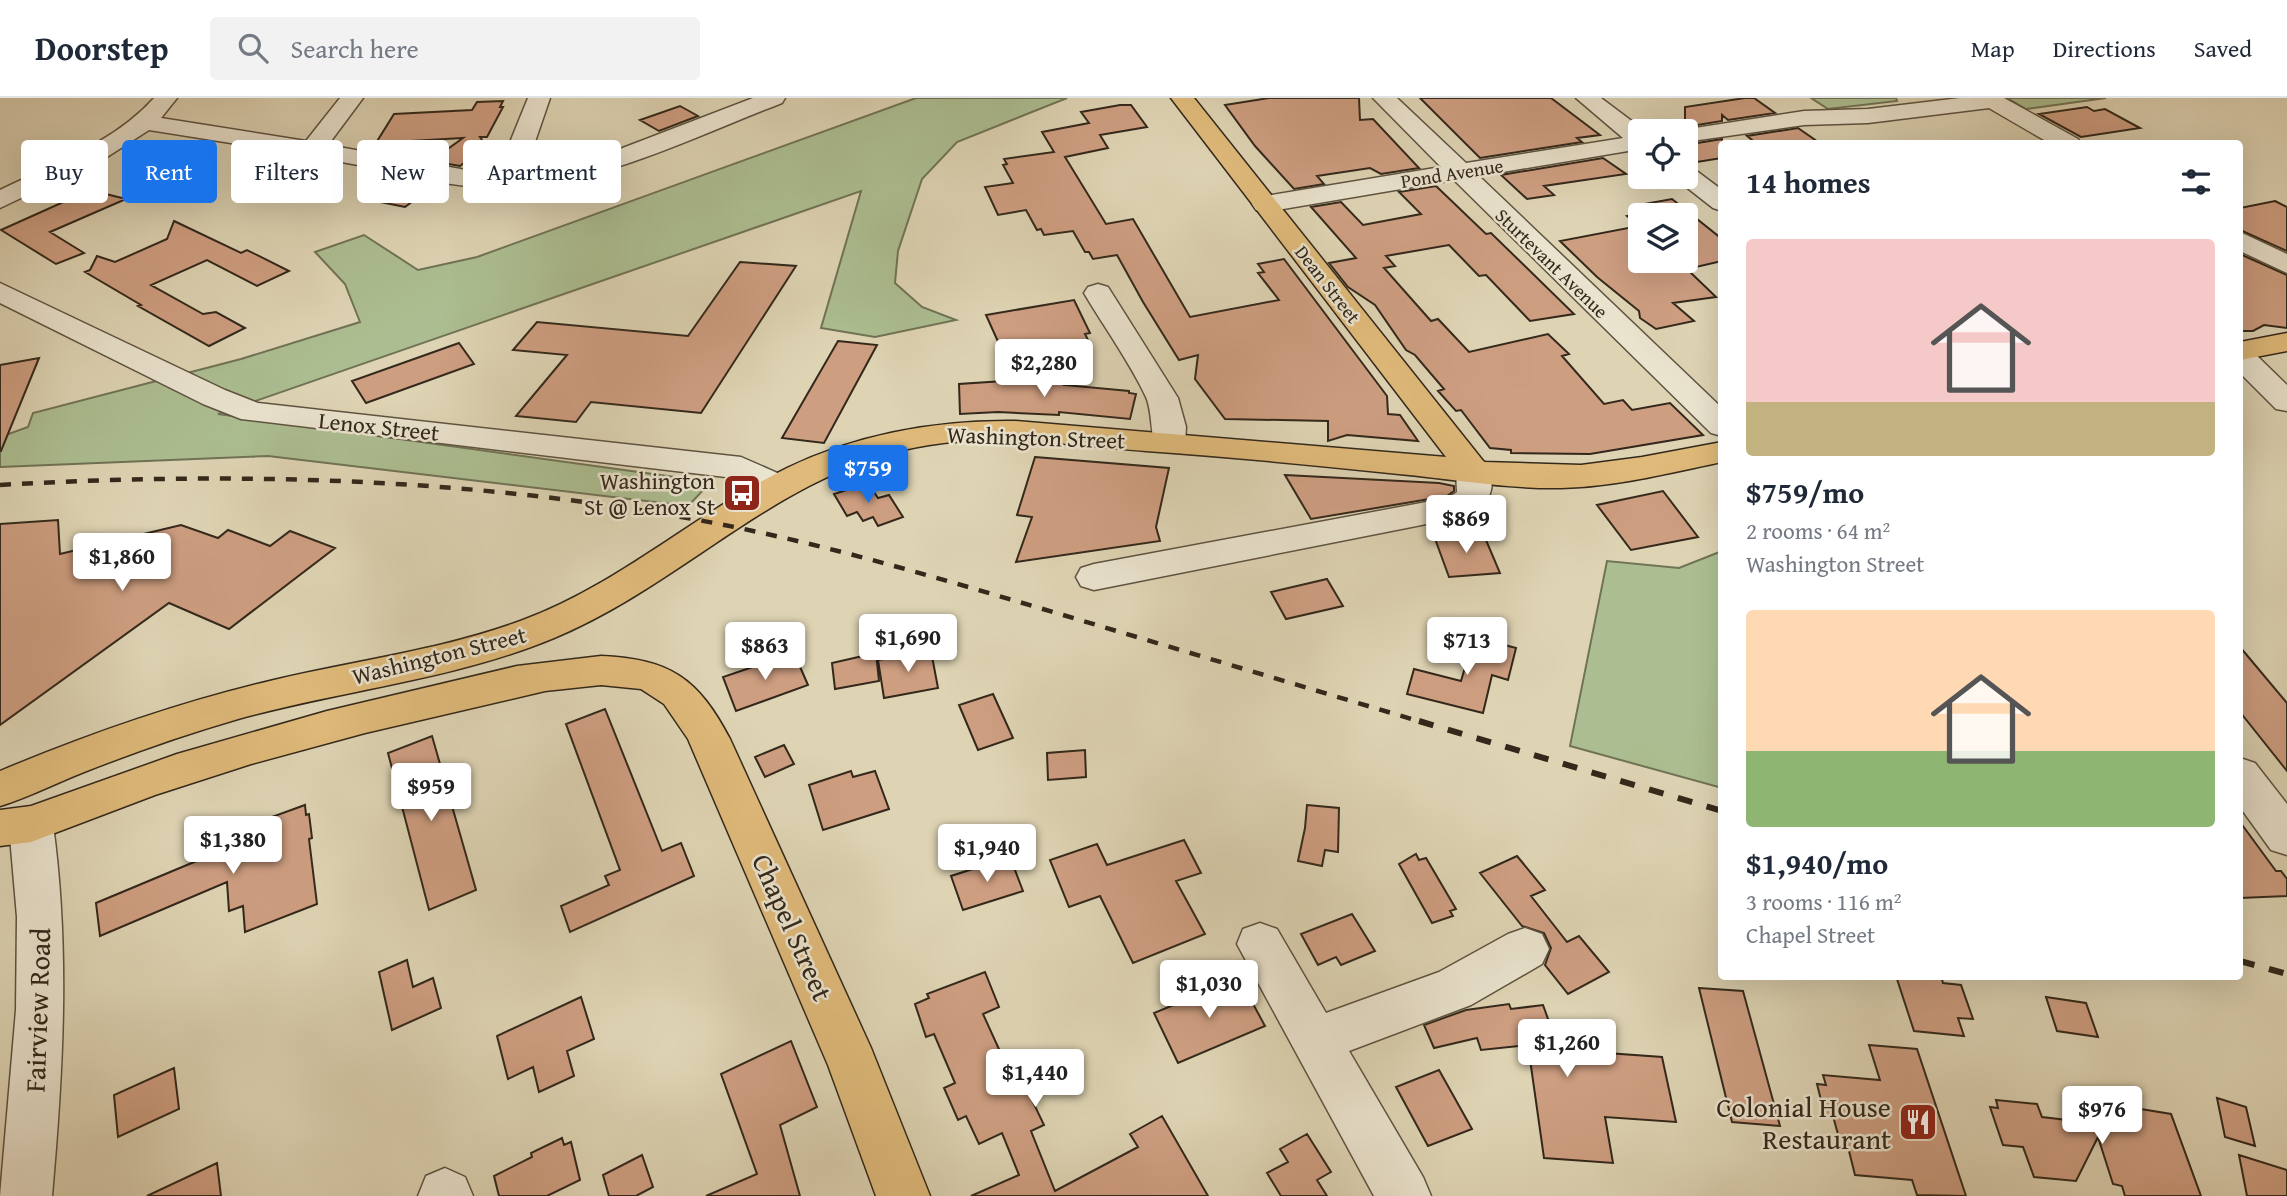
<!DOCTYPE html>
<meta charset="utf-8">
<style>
body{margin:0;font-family:"Gentium Book Plus",serif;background:#f2f2f3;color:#1f2937;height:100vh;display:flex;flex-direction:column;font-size:26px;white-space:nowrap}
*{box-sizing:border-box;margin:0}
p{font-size:23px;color:#747a83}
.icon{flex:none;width:38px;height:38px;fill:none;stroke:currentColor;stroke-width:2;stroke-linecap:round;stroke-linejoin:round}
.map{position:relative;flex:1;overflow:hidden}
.side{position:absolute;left:1718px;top:42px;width:525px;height:840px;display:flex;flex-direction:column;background:#fff;border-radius:7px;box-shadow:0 7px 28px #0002}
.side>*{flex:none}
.top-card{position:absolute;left:21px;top:42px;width:665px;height:63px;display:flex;gap:14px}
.controls{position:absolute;left:1628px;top:21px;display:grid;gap:14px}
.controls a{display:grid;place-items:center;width:70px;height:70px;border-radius:7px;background:#fff;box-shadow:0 7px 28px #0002;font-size:35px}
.price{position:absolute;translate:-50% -60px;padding:0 16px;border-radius:7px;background:#fff;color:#222;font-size:23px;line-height:46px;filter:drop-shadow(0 2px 4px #0008)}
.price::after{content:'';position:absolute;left:50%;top:42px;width:21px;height:16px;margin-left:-10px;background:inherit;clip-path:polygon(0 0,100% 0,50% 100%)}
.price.on{background:#1a73e8;color:#fff}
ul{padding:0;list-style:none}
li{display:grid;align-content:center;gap:14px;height:371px;padding:0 28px}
li span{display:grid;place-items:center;height:217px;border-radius:7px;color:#555}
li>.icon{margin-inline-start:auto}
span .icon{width:126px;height:126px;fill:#fffc;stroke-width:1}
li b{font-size:30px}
h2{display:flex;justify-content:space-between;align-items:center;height:84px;padding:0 28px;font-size:30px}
.pill{padding:0 24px;border-radius:7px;background:#fff;box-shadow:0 7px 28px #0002;font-size:24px;line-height:63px}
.pill.on{background:#1a73e8;color:#fff}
header{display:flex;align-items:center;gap:42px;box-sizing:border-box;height:98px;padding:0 35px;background:#fff;border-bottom:2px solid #e0e1e3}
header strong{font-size:33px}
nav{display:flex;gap:38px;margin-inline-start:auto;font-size:24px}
.search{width:490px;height:63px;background:#f2f2f3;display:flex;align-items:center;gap:18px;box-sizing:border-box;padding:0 24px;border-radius:7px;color:#747a83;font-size:26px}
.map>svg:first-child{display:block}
.green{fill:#acbe91;stroke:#707356;stroke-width:2}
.building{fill:#ce9e81;stroke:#33281b;stroke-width:2;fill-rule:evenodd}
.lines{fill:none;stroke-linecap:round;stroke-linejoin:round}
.minor-casing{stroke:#5e5341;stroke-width:3}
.major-casing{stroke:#33281b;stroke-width:3}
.minor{fill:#eae3ce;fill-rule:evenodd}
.major{fill:#dfba7a;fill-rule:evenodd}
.rail-far1{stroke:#33281b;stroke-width:4.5;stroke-dasharray:11 11;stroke-linecap:butt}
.rail{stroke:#33281b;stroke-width:6;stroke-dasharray:15 15;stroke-linecap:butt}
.labels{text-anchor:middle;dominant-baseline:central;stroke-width:5;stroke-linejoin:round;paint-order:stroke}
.far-street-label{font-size:19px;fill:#33281b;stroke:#eae3ce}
.street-label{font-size:23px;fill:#33281b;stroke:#eae3ce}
.poi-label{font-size:23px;fill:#33281b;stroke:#eae3ce;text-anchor:end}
.near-street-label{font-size:28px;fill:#33281b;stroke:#eae3ce}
.near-poi-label{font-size:28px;fill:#33281b;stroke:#eae3ce;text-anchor:end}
</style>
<header>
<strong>Doorstep</strong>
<div class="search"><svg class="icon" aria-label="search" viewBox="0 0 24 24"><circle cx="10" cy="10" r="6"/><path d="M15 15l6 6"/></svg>Search here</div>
<nav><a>Map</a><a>Directions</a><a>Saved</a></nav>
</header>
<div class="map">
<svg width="2287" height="1098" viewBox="0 0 2287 1098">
<rect width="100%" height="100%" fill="#ded4b4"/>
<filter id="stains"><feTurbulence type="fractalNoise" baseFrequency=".00286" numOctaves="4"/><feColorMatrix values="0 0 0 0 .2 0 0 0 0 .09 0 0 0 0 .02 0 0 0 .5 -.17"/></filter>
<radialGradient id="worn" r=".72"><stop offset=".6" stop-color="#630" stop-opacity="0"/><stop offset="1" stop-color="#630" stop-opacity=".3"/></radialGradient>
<!-- green -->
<path class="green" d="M916 0H1067L957 44 922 81 898 153 895 185 922 209 956 222 875 239 821 230 861 93 218 316 711 384 688 408 268 358 0 369V339L28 329 33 315 241 261 360 224 345 186 315 154 364 137 418 172 477 159Z
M1811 0H1896L1897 3 1828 11Z
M2007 0H2106L2026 11Z
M1722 453V690L1570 648 1607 463 1679 470Z"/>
<!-- building -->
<path class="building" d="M1269 0H1359L1360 22 1373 21 1419 70 1381 76 1370 70 1317 78 1324 86 1294 91 1255 48 1225 7Z
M1420 0H1551L1600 37 1577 40 1582 44 1480 60Z
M1745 0H1754L1775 15 1728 22 1722 17V23L1685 29V9Z
M503 3 500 9H503L487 39H480L486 48 460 68 431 63 463 40 376 45 394 16 472 12 477 4Z
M1120 7H1131L1147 29 1100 37 1108 50 1065 59 1106 126 1133 121 1190 219 1279 202 1258 175 1264 174 1258 166 1284 161 1387 298 1388 316 1400 317 1418 343 1347 337 1328 343V323L1225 321 1195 281 1198 257 1179 262 1143 204 1117 157 1093 161 1089 154H1085L1073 133 1044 137 1041 131 1037 132 1026 112 998 117 985 89 1013 85 1003 67 1007 66 1004 61 1054 54 1042 34 1089 25 1081 14Z
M680 8 698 18 659 33 640 22Z
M2087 9 2094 13 2105 11 2140 30 2081 39 2039 16Z
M1798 30 1821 46H1757L1747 38Z
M1722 41V60L1697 64 1685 55V47Z
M1603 60 1626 76 1544 88 1554 97 1527 101 1501 77Z
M253 66 296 74 322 79 294 98 238 86Z
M407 80 436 86 405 109 375 103Z
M1436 88 1486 136 1491 135 1574 216 1530 223 1486 177 1479 178 1449 147 1386 158 1395 168 1384 170 1431 223 1438 221 1469 254 1548 236 1569 256 1562 258 1604 306 1623 302 1632 312 1670 305 1703 337 1590 356 1511 355V352L1490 350 1461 312 1456 313 1438 293 1444 291 1415 257 1406 252 1375 207 1348 189 1329 165 1356 160 1311 109 1341 104 1363 127 1421 116 1399 94Z
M90 92 126 101 50 134 84 155 56 166 1 132Z
M1672 101 1722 141V163L1687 171 1716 199 1673 205 1694 223 1656 231 1640 220 1639 213 1597 179 1560 143 1639 128 1627 118 1641 115 1633 108ZM1640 117H1685V163H1640Z
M2275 103 2287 109V153L2240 132V110Z
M174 123 241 155 247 152 289 173 257 188 207 162 151 187 203 216 216 214 245 230 209 248 138 208 141 207 85 174 90 172 97 158 115 164 167 141Z
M2240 156 2287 177V230L2264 227 2253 233H2240Z
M740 164 796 168 701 315 591 304 576 324 516 318 567 257 513 252 537 224 688 238Z
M1074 202 1090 235 1085 236 1088 242 1004 257 986 217Z
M838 243 877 247 824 345 782 340Z
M459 245 474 266 366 305 352 283Z
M39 260 1 353H0V267Z
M1004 283 1065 285 1064 287 1129 293V295L1136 296 1130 321 1059 314V317L998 314 960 316 959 286Z
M1035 359 1169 370 1156 429 1160 443 1016 464 1032 419 1017 417Z
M1285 377 1439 385 1454 388V393L1447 398 1311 421Z
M868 385 878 400 889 397 903 419 878 428 873 419 863 423 857 414 847 418 834 396Z
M1663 393 1698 439 1631 452 1597 407Z
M58 422 60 456 181 427 218 440 228 432 270 448 290 433 335 450 229 531 169 505 0 627V426Z
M1483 435 1500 475 1449 479 1434 438Z
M1327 481 1343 508 1286 521 1271 494Z
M1474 539 1516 550 1508 582 1492 577 1483 615 1407 596 1414 571 1461 583Z
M2240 549 2287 605V673L2240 614Z
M931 553 938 590 884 600 878 562Z
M794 555 808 587 736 613 723 579Z
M876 555 879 583 835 591 832 565Z
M993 596 1013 640 978 652 959 607Z
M605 611 662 753 681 745 694 778 570 834 561 808 609 787 605 778 620 772 566 626Z
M432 638 476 792 429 812 388 655Z
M784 647 794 666 765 679 755 659Z
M1085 652 1086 679 1048 682 1047 655Z
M851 673 853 679 875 673 889 711 823 732 809 687Z
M305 707 306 717 309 716 312 740 309 741 317 806 245 834 243 808 229 813 227 784 100 838 96 805 218 754 217 739Z
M1307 707 1339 710 1338 754 1325 752 1322 768 1298 763 1305 730Z
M2240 724 2276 773H2281L2287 781V798L2240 800Z
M1184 742 1201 775 1176 783 1205 836 1133 865 1100 798 1069 809 1050 762 1097 746 1107 767Z
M1416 756 1419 762 1426 760 1456 811 1450 813 1453 818 1432 825 1399 766Z
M1517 758 1545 792 1531 798 1567 844 1579 838 1609 874 1568 896 1545 867 1551 850 1544 835 1522 828 1480 775Z
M1010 759 1023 793 963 812 951 778Z
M1352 816 1375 853 1341 867 1336 859 1318 867 1301 836Z
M407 862 413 889 433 880 441 910 392 932 379 874Z
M985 874 999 909 983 916 1003 960 1010 956 1044 1027 1031 1033 1055 1093 1138 1049 1130 1036 1162 1018 1208 1098H971L1019 1077 1002 1035 979 1046 966 1018 958 1022 944 990 955 985 934 936 926 939 915 906 929 900 927 896Z
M1896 878H1941L1943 885 1961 887 1973 921 1958 920 1964 938 1914 933Z
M1239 880 1265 928 1178 965 1154 915Z
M1699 890 1743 893 1780 1028 1732 1024Z
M581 899 594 941 567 953 574 978 539 994 533 969 508 981 497 938Z
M2046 899 2086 905 2098 939 2057 933Z
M1509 906 1511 911 1543 907 1556 943 1592 945 1593 954 1662 959 1676 1024 1605 1019 1613 1065 1544 1060 1528 947 1481 952 1477 940 1434 950 1424 927 1466 912Z
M791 943 817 1009 780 1027 800 1098H706L757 1076 721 976Z
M1869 947 1917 951 1966 1098 1917 1097 1912 1082 1855 1077 1846 1041 1839 1040 1833 1018H1825L1817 986 1826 987 1823 977 1880 982Z
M174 970 179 1011 118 1039 114 997Z
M1439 972 1472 1031 1428 1048 1396 989Z
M2217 1000 2246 1009 2255 1048 2225 1039Z
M1996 1002 2037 1006 2042 1019 2093 1025 2086 1002 2171 1016 2201 1098H2125L2122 1088 2113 1086 2098 1039 2076 1083 2034 1079 2023 1049 2003 1047 1990 1009 1998 1010Z
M1307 1036 1331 1074 1317 1082 1327 1098H1281L1267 1075 1288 1064 1280 1051Z
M562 1040 564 1047 571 1044 580 1082 547 1098H499L494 1078 532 1059 531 1055Z
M642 1057 653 1089 636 1098H609L603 1077Z
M2239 1057 2287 1072V1098H2247Z
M217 1065 221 1098H147Z"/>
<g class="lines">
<defs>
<path id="minor" d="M154 0H177L161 20 306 43 340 0H363L328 47 477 74H501L500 69 528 0H550L525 73 554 69 620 51 753 0H785L782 5C696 38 608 83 515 90 463 93 409 77 358 67 289 54 219 43 149 32L107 59 0 110V92C53 66 114 45 154 0Z
M1373 0H1397L1466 65 1623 40 1576 0H1601L1645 33H1640V51L1479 78 1722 310V338L1711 335 1454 82 1265 114 1256 112 1252 106 1256 100 1265 98 1441 69Z
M1960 0H2004L2078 41 2081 46H2051L1989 10 1868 25 1804 27 1685 44V33H1676L1804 13 1868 11Z
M1685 69 1694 71 1722 92V113L1713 110 1676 81 1674 79H1685Z
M2240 134 2287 156V175L2240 153Z
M0 185 225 292 258 305 741 359 791 381 796 389 791 397 779 400 767 397 734 380 241 321 203 306 0 205Z
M1098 186 1108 189 1178 300 1186 329 1185 344 1181 351 1169 354 1157 351C1150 340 1153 315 1146 299 1129 263 1104 229 1084 195L1088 189Z
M2240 249 2251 252 2287 287V313L2276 311 2240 275Z
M1473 361 1485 364C1499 386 1490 409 1467 418L1094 492 1081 488 1076 479 1081 470 1094 466 1448 400 1457 394 1456 372 1461 364Z
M2240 660 2255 665 2287 706V757L2271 752 2240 709Z
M31 709 46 714 53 727C70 851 63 974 52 1098H0L16 912 17 819 9 727 16 714Z
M1260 825 1277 831 1326 915 1439 874 1508 836 1525 830 1542 836 1549 851 1542 866 1471 907 1349 953 1423 1079 1431 1098H1374L1237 846 1243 831Z
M445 1070 465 1079 473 1098H418L426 1078Z"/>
<path id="major" d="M1171 0H1194L1484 364 1581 367 1642 359 1722 344V364C1669 375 1615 389 1561 390 1507 391 1453 381 1399 376 1315 367 1230 359 1146 353 1074 347 1001 336 929 347 784 369 685 486 554 540 453 582 342 592 238 621 186 636 135 654 84 674 56 685 29 699 0 708V673C89 636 180 604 274 582 357 562 443 552 523 522 620 486 696 415 787 370 858 336 936 322 1015 323L1446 359Z
M2287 235V253L2240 262V244Z
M601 558C670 561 698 580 730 641L871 950 930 1098H876L828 967 688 641 664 606 641 591 601 587 545 593 365 635 251 666 155 697 31 744 0 748V712L31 708 177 656 327 613 517 568Z"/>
</defs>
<!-- minor casing -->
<use href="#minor" class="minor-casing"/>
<!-- major casing -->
<use href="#major" class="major-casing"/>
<!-- minor -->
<use href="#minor" class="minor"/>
<!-- major -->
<use href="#major" class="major"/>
<!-- rail-far1 -->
<path class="rail-far1" d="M0 387C239 373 478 380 714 425 829 447 941 481 1053 514 1177 551 1301 588 1425 625"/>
<!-- rail -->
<path class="rail" d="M1419 623 1722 713
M2240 863 2287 876"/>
</g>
<!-- icons -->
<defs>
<symbol id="bus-square" viewBox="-11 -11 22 22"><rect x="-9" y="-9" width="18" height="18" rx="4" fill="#8f2418" stroke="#eae3ce"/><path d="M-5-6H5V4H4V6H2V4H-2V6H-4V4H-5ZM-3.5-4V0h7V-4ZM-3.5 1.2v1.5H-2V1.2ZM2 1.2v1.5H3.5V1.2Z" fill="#fff"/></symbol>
<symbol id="restaurant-square" viewBox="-11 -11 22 22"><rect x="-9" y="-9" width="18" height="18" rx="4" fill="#8f2418" stroke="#eae3ce"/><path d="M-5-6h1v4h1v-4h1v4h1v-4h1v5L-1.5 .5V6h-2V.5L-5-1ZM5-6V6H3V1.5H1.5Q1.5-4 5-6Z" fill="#fff"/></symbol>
</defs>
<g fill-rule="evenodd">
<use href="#bus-square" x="720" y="373" width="44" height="44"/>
<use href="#restaurant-square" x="1896" y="1002" width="44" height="44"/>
</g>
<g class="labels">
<!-- far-street labels -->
<g class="far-street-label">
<text transform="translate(1452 75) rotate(-9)">Pond Avenue</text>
<text transform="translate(1552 165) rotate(44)">Sturtevant Avenue</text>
<text transform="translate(1328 186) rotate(52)">Dean Street</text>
</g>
<!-- street labels -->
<g class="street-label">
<text transform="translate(379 328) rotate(6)">Lenox Street</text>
<text transform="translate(1036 339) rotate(2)">Washington Street</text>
<text transform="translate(439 557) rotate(-14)">Washington Street</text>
</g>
<!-- poi labels -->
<g class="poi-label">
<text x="715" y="382">Washington<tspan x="715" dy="26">St @ Lenox St</tspan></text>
</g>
<!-- near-street labels -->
<g class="near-street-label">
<text transform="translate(793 829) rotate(66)">Chapel Street</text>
<text transform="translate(37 912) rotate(-88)">Fairview Road</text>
</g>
<!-- near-poi labels -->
<g class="near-poi-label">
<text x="1891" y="1008">Colonial House<tspan x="1891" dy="32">Restaurant</tspan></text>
</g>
</g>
<rect width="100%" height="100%" filter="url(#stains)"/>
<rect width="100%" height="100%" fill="url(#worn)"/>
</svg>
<div class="controls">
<a><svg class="icon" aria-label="locate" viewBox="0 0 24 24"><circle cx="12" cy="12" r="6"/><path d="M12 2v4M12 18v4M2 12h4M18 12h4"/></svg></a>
<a><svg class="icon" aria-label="layers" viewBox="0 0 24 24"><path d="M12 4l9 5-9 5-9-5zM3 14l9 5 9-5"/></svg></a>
</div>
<b class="price" style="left:1044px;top:301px">$2,280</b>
<b class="price on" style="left:868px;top:407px">$759</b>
<b class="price" style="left:1466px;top:457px">$869</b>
<b class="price" style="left:122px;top:495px">$1,860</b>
<b class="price" style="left:908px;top:576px">$1,690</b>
<b class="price" style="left:1467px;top:579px">$713</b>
<b class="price" style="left:765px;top:584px">$863</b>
<b class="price" style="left:431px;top:725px">$959</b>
<b class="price" style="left:233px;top:778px">$1,380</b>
<b class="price" style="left:987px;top:786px">$1,940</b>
<b class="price" style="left:1209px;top:922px">$1,030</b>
<b class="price" style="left:1567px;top:981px">$1,260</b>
<b class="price" style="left:1035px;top:1011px">$1,440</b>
<b class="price" style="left:2102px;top:1048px">$976</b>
<div class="top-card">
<a class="pill">Buy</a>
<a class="pill on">Rent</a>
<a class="pill">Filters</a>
<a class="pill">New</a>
<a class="pill">Apartment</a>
</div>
<section class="side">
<h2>14 homes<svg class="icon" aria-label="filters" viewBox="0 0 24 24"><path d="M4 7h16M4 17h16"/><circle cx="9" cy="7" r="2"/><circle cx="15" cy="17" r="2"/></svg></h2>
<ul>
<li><span style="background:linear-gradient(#f6c9c9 75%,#c2b280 0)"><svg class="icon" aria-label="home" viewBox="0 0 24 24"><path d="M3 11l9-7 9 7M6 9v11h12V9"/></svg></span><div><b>$759/mo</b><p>2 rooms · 64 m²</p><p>Washington Street</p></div></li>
<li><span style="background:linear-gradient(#ffd9b3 65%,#8fb573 0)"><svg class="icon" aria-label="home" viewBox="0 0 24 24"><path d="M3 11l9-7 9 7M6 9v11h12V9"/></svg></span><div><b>$1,940/mo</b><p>3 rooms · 116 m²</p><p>Chapel Street</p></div></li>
</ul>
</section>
</div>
